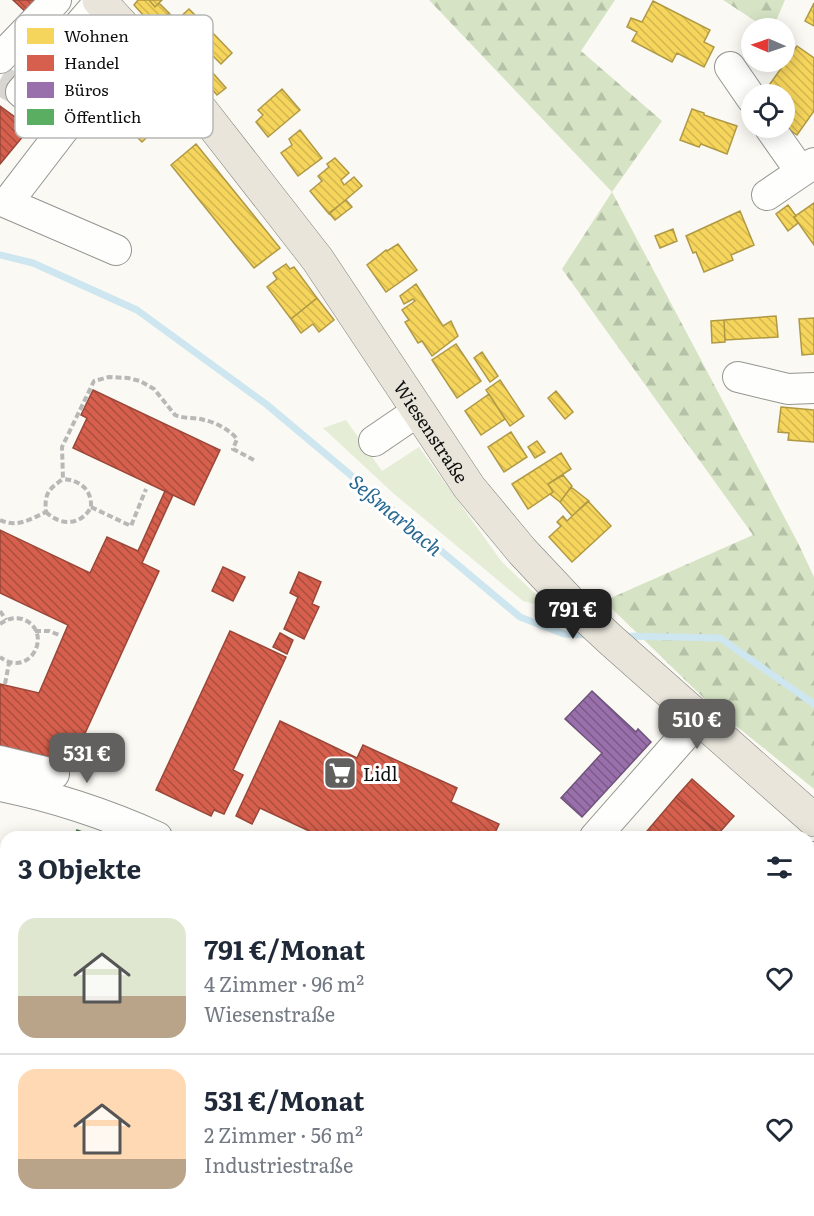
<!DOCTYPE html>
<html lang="de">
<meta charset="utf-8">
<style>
body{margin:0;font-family:Literata,serif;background:#f6f6f7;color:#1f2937;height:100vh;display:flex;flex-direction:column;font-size:22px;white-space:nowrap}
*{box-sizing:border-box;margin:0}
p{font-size:20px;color:#747a83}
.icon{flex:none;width:33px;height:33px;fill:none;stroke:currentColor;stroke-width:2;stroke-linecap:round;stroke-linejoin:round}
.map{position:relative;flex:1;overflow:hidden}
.details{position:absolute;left:0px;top:831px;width:814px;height:386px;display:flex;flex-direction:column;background:#fff;border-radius:18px 18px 0 0;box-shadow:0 3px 15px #0003}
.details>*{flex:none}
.needle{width:39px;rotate:272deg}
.controls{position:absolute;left:741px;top:18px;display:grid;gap:12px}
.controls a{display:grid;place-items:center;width:54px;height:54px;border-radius:50%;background:#fff;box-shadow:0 3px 15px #0003;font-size:30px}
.price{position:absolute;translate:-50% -51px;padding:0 14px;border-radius:12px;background:#61605e;color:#fff;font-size:20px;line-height:39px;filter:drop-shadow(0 2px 3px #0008)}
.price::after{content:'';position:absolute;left:50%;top:36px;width:18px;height:14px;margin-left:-9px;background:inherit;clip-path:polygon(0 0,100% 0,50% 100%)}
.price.active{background:#222;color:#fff}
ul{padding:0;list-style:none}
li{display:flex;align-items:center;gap:18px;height:150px;padding:0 18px}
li+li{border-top:2px solid #e0e1e3}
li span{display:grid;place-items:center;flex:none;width:168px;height:120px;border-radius:18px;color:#555}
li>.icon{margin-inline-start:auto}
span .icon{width:72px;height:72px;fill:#fffc;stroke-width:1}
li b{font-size:26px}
h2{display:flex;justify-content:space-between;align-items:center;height:72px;padding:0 18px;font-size:26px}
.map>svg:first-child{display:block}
.grass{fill:#e5edd6}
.forest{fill:url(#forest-firs)}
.homes{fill:url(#homes-back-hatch);stroke:#b09945;stroke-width:1.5}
.shops{fill:url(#shops-back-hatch);stroke:#9a473a;stroke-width:1.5}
.offices{fill:url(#offices-back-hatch);stroke:#6f537c;stroke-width:1.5}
.public{fill:url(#public-back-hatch);stroke:#437e48;stroke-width:1.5}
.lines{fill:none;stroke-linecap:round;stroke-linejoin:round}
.stream{stroke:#cee6f0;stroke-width:7}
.minor-tunnel{stroke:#d7d6d1;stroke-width:30;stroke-dasharray:30 15;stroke-linecap:butt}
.minor-casing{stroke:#949491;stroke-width:32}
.major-casing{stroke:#82817e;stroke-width:34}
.path{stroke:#b8b8b7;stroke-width:4;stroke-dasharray:6 3;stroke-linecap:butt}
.minor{stroke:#fefefd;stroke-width:30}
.major{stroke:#e9e5db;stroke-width:33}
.labels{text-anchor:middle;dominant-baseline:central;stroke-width:6;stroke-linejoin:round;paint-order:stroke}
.street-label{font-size:18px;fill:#0e0e0e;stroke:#fff}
.poi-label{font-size:18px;fill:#0e0e0e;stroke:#fff;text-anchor:start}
.water-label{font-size:20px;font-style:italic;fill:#276890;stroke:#fff}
.key{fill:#fff;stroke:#b7b7b7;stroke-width:1.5}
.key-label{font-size:16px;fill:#0e0e0e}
</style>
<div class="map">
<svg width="814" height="1216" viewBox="0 0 814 1216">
<defs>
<pattern id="forest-firs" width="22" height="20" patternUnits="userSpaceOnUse" patternTransform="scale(1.5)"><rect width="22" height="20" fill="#d6e4c5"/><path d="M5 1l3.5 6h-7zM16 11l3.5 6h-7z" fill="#b6c2a8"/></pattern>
<pattern id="homes-back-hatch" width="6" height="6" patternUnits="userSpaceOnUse" patternTransform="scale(1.5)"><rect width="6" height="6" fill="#f6d55c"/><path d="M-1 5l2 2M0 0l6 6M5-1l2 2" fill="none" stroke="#d2b64f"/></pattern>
<pattern id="shops-back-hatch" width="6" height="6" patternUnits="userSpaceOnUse" patternTransform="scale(1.5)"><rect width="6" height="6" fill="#d6604d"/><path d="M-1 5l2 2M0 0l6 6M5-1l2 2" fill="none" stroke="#ac4e3e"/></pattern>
<pattern id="offices-back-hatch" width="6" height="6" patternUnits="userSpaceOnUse" patternTransform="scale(1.5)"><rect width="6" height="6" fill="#9970ab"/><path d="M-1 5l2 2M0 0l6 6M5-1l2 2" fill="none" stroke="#7b5a8a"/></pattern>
<pattern id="public-back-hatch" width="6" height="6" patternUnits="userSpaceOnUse" patternTransform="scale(1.5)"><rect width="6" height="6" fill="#5aae61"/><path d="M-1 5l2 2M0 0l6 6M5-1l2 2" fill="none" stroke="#498c4e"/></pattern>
</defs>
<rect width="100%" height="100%" fill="#faf9f3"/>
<!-- grass -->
<path class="grass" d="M346 420 382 471 419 447 502 562 550 608 523 601 393 493 323 428Z"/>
<!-- forest -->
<path class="forest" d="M429 0H615L581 51 662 121 612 192 798 543 814 577V789L713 707 604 601 753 535 562 269 612 192Z
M723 0H785L773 28H766Z"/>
<!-- homes -->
<path class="homes" d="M138 0H149L155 7 159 3 169 13 154 27 134 5Z
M149 0H162L155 7Z
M653 1 710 30 704 42 714 47 704 67 677 53 672 62 632 41 637 32 627 27 631 18 642 22Z
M814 3V26L805 21Z
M189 9 210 30 189 50 177 37 186 28 178 19Z
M169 13 176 21 161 34 154 27Z
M210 30 232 53 221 64 212 55 203 64 189 50Z
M797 46 814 58V111L797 135 784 126V112L790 104 784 100V94H776L767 88Z
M212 72 226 88 217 95 204 80Z
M282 89 300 110 268 137 256 122 263 115 258 110Z
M142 98 165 120 142 142 130 130 125 134 116 125Z
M692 109 704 113V115L737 126 727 154 701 144 699 147 680 140Z
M300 130 322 158 298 176 281 153 292 145 289 139Z
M196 144 280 248 254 268 171 165Z
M335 158 349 173 341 180 344 185 354 177 362 186 329 214 310 191 322 181 318 176 329 167 327 164Z
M346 200 352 207 335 220 329 213Z
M814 203V245L794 217Z
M788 205 796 216 794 217 798 223 788 231 776 214Z
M740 211 754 245 731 255 733 260 704 272 696 252 693 253 686 236Z
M673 229 677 241 660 248 655 236Z
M398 244 417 270 386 292 367 265 386 250 387 251Z
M286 264 290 269 294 267 317 298 291 319 267 287 277 279 273 273Z
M416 284 443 326 451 321 458 336 432 356 422 341 418 343 405 322 409 320 402 310 415 301 413 299 404 304 400 296Z
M317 298 334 320 319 332 313 324 301 333 291 319Z
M776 316 778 337 725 340 724 320Z
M814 318V354L802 355 799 319Z
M724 320 725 342 712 343 711 321Z
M456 344 481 381 457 398 432 360Z
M482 352 498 376 490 382 474 358Z
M500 380 524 416 510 426 486 390Z
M556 391 573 412 565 419 548 398Z
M489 394 505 419 481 435 465 411Z
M781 407 814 410V442L788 440 789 433 778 432Z
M511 432 527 457 504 472 488 447Z
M537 441 545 452 535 458 528 447Z
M561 453 571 469 548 484 553 492 528 509 512 484Z
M563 475 572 486 560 502 550 494 553 492 548 484Z
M571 487 589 501 572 516 560 502Z
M588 501 611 526 572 562 549 537 561 526 557 522 563 516 567 521Z
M6 924V994L0 990V934Z
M247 1210H300V1216H247Z
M332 1210H367L368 1216H332Z
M367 1210H389V1216H368Z
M389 1210H401L406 1213 404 1216H389Z
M561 1210H602V1216H562Z"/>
<!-- shops -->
<path class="shops" d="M13 0H43L28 14Z
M0 106 30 128 0 164Z
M93 390 220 450 194 505 73 448 87 418 81 415Z
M165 491 173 495 142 563 159 571 72 762 0 746V684L39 693 68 625 0 593V530L90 573 107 537 138 551Z
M223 567 245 577 233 601 212 591Z
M299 572 321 582 312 604 319 607 304 639 284 629 298 597 290 593Z
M230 631 286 657 233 770 243 775 224 814 214 810 211 816 156 790Z
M280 633 293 640 287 654 273 647Z
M280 721 357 758 363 745 457 788 451 802 499 824 493 837H322L260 808 252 824 236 816Z
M692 779 734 816 719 833 676 797Z
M676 797 719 833 716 837H642Z
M814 893V925L808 921V900Z
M808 921 814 925V969L808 975Z
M808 994 814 995V1200H808Z"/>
<!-- offices -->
<path class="offices" d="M592 691 636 732 638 729 651 742 582 817 561 798 602 753 565 719Z
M163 1210H207L205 1216H178Z"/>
<!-- public -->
<path class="public" d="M77 830 95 837H74Z"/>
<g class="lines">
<!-- stream -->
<path class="stream" d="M0 255 33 263 137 310 266 404 520 617 564 634 589 635
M624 636 720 638 814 704"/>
<!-- minor-tunnel -->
<path class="minor-tunnel" d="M0 80 21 92"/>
<defs>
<path id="minor" d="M100 1 21 92 63 130 141 45
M0 58 56 0
M730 67 752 99
M770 128 801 172
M63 130 7 203 116 250
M767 195 814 163
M738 377 788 389 814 388
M374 441 418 411
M0 761 54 774
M0 786C55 797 106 814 157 837
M595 837 700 718
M808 863 814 857
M0 1184 6 1187
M53 1210 64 1216
M706 1210 721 1216
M119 1216 121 1210"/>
<g id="major">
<path id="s1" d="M99 0 201 110 318 260 469 487 522 551 570 602 612 641 814 820"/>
</g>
</defs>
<!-- minor casing -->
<use href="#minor" class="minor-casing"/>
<!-- major casing -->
<use href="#major" class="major-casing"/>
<!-- path -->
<path class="path" d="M91 507 131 526 146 489
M46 512C60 526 81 526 91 507 92 489 79 480 63 479
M0 520C17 528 31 519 46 512 44 493 49 489 63 479L62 447 94 381 109 377 128 378 140 381 154 389 175 415C184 419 195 417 204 420 215 422 230 430 237 439L233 449 254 460
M0 611 6 620
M0 624C7 619 14 617 22 619 55 630 31 680 0 657
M35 631H49L59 635
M5 684 9 663"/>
<!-- minor -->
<use href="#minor" class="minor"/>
<!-- major -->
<use href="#major" class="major"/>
</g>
<!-- icons -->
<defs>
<symbol id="supermarket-square" viewBox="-11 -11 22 22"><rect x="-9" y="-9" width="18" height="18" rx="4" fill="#61605e" stroke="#fff"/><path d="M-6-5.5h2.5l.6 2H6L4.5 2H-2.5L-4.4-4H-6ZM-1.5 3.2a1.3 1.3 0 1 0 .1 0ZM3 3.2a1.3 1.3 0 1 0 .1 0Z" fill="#fff"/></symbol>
</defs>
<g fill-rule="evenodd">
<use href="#supermarket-square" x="321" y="754" width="38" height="38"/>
</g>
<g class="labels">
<!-- street labels -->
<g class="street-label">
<text stroke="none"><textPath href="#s1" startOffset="546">Wiesenstraße</textPath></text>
</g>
<!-- poi labels -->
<g class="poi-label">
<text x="363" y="773">Lidl</text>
</g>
<!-- water labels -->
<g class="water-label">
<text transform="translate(397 514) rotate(40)">Seßmarbach</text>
</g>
</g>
<!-- legend -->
<rect x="15" y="15" width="198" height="123" rx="9" class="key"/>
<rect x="27" y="28" width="27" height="16" fill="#f6d55c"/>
<rect x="27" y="55" width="27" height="16" fill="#d6604d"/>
<rect x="27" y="82" width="27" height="16" fill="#9970ab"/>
<rect x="27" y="109" width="27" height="16" fill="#5aae61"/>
<g class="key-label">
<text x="64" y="42">Wohnen</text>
<text x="64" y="69">Handel</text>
<text x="64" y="96">Büros</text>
<text x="64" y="123">Öffentlich</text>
</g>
</svg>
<div class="controls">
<a><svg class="needle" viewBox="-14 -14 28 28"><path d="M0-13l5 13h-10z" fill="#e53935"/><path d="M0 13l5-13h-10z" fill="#747a83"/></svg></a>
<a><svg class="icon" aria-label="locate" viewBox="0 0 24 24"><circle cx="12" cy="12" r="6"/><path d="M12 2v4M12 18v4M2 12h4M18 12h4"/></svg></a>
</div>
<b class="price active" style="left:573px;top:640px">791 €</b>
<b class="price" style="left:697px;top:750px">510 €</b>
<b class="price" style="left:87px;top:784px">531 €</b>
<section class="details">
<h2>3 Objekte<svg class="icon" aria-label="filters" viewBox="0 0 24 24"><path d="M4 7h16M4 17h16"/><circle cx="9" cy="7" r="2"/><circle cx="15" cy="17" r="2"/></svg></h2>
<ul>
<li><span style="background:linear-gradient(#dfe7d0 65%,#b9a48a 0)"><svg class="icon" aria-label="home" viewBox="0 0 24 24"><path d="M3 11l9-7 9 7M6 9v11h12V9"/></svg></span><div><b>791 €/Monat</b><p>4 Zimmer · 96 m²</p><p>Wiesenstraße</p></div><svg class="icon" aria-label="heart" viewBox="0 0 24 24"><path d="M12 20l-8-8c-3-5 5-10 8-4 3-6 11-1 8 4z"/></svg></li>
<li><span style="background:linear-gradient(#ffd9b3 75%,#b9a48a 0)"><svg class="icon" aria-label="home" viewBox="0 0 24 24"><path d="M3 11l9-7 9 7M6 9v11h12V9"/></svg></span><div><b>531 €/Monat</b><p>2 Zimmer · 56 m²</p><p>Industriestraße</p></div><svg class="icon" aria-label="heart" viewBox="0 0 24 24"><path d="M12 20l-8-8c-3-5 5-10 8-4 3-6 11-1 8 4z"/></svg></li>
</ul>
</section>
</div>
